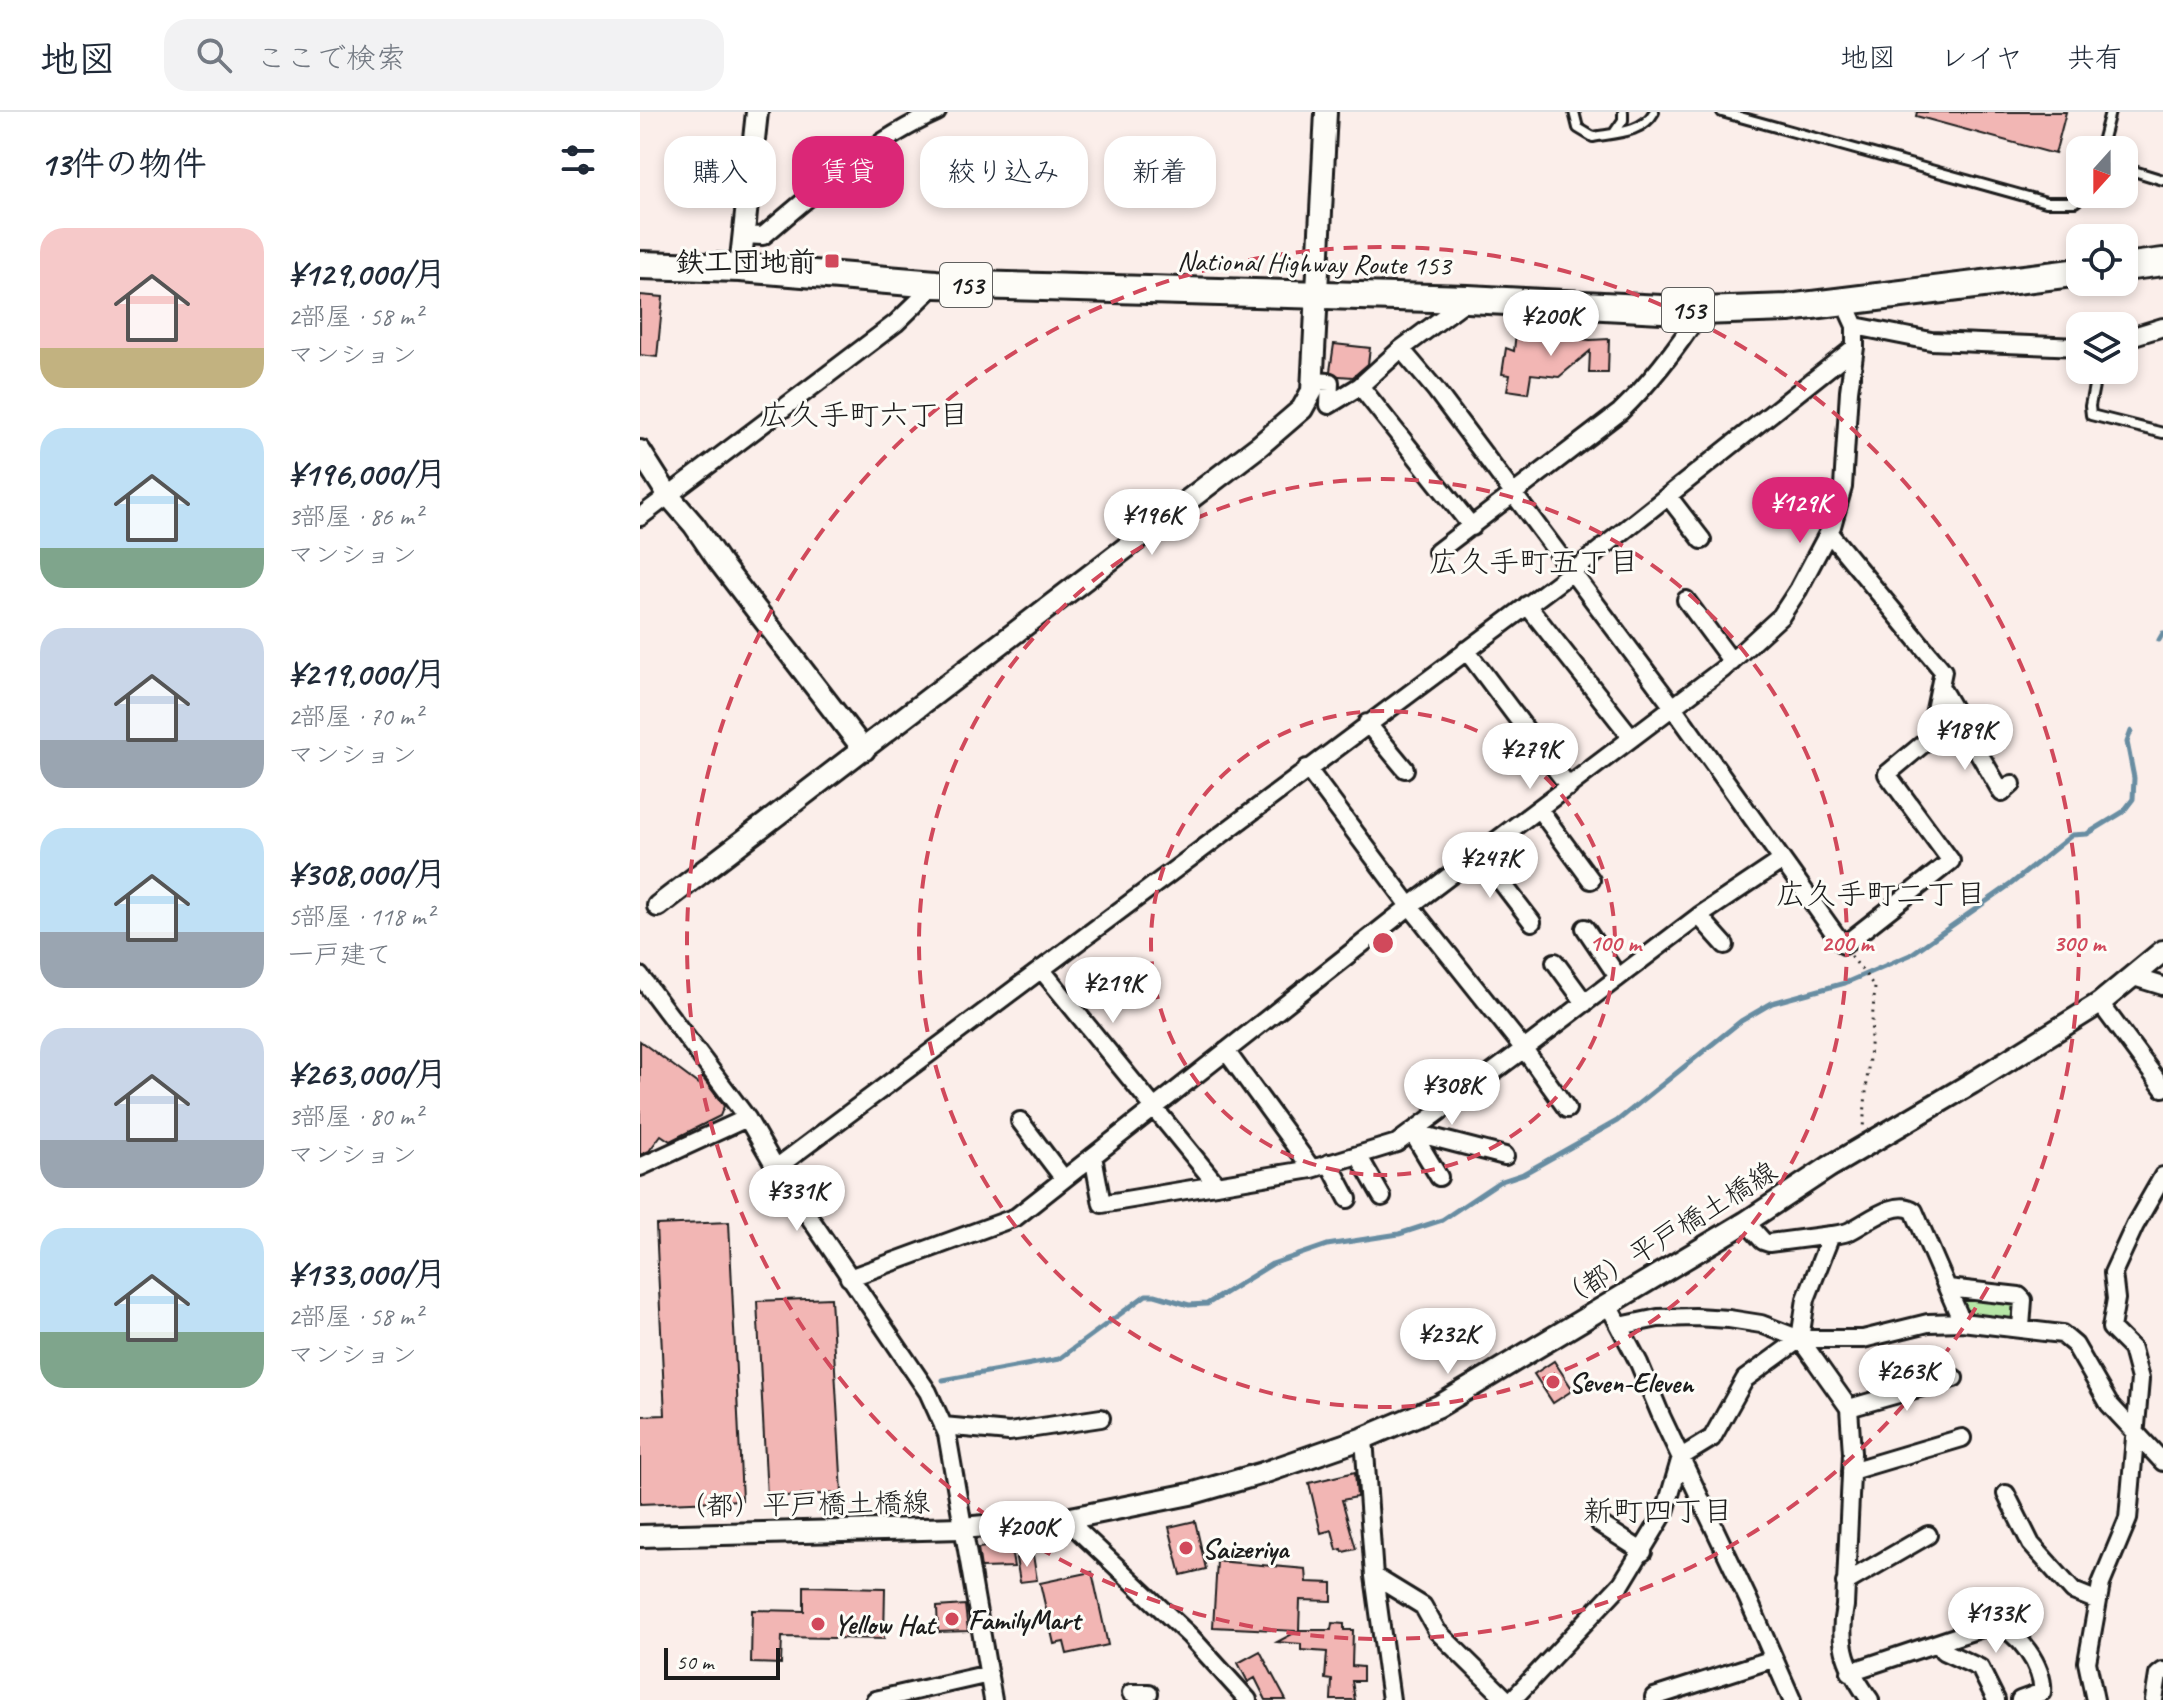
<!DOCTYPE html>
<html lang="ja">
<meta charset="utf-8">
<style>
body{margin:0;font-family:Caveat,"Klee One",sans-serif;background:#f2f2f3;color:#1f2937;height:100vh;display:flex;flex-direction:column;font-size:30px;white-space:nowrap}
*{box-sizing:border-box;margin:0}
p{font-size:26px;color:#747a83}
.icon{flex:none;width:44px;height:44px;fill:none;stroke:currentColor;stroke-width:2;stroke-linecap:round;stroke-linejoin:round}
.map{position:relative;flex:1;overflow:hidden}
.side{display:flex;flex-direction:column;background:#fff;width:640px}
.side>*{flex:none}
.hud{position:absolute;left:24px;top:24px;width:760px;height:72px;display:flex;gap:16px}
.needle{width:52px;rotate:201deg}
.fabs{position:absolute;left:1426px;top:24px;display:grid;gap:16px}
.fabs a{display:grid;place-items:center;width:72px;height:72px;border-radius:16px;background:#fff;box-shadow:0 4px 12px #0003;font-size:40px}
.scale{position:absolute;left:24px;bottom:20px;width:116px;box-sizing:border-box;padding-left:8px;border:4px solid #1c1c1c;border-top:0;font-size:22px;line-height:28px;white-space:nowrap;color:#1c1c1c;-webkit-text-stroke:6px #fdfcf7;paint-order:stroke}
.price{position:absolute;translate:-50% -68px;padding:0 18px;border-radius:28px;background:#fff;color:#222;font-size:26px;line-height:52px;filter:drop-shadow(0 2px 4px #0008)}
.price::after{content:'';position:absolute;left:50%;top:48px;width:24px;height:18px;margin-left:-12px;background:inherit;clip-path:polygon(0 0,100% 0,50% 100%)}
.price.current{background:#db2777;color:#fff}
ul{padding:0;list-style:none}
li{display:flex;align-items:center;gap:24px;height:200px;padding:0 40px}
li span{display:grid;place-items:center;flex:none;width:224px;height:160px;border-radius:24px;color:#555}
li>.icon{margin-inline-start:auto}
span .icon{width:96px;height:96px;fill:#fffc;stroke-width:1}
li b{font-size:34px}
h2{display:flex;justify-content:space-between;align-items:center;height:96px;padding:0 40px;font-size:34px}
.tag{padding:0 28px;border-radius:24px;background:#fff;box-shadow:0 4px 12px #0003;font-size:28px;line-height:72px}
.tag.current{background:#db2777;color:#fff}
header{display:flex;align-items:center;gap:48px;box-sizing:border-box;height:112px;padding:0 40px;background:#fff;border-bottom:2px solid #e0e1e3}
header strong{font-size:38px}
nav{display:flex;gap:44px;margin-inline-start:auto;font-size:28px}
.search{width:560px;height:72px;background:#f2f2f3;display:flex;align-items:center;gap:20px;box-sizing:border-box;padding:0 28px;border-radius:24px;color:#747a83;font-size:30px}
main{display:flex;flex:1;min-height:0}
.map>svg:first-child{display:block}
.green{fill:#b6e6a6;stroke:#698161;stroke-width:2}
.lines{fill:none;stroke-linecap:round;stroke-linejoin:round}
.stream{stroke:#688da2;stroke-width:5}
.building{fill:#f2b6b4;stroke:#1c1c1c;stroke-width:2}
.service-casing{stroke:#1c1c1c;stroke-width:14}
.minor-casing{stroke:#1c1c1c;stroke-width:22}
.tertiary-casing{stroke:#1c1c1c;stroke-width:26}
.trunk-casing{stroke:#1c1c1c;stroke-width:32}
.path{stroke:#1c1c1c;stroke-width:3;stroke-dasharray:2 6;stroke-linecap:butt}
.service{stroke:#fdfcf7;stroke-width:8}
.minor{stroke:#fdfcf7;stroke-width:16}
.tertiary{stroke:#fdfcf7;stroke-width:20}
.trunk{stroke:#fdfcf7;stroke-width:26}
.ring{fill:none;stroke:#d1495b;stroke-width:4;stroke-dasharray:14 10}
.poi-dot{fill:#d1495b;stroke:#fdfcf7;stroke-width:3}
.labels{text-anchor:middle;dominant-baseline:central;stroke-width:6;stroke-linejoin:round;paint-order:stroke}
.shield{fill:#fdfcf7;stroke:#605f5e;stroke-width:2}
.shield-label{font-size:26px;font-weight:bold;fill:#1c1c1c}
.poi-label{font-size:28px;font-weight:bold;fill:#1c1c1c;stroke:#fdfcf7;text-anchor:start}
.street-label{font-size:28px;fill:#1c1c1c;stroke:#fdfcf7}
.neighbourhood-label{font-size:30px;fill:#1c1c1c;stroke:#fdfcf7}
.centre{fill:#d1495b;stroke:#fdfcf7;stroke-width:4}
.ring-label{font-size:24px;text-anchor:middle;font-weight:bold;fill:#d1495b;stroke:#fdfcf7;stroke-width:6;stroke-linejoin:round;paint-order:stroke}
</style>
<header>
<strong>地図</strong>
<div class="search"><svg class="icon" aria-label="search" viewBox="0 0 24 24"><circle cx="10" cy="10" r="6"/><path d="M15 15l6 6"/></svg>ここで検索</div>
<nav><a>地図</a><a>レイヤ</a><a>共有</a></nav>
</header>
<main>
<section class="side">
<h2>13件の物件<svg class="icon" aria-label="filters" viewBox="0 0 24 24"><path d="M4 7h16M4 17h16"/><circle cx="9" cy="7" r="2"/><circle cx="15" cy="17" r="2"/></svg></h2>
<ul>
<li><span style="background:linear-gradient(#f6c9c9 75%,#c2b280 0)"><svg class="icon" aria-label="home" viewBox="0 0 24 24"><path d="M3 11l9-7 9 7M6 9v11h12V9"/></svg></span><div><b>¥129,000/月</b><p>2部屋 · 58 m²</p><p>マンション</p></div></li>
<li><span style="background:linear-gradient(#bfe0f5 75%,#7fa58c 0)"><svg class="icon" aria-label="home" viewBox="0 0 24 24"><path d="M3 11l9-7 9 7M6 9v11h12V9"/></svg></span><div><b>¥196,000/月</b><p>3部屋 · 86 m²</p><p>マンション</p></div></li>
<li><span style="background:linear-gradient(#c9d6e8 70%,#9aa5b1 0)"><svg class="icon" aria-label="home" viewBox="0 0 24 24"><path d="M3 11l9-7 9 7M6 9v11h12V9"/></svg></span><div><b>¥219,000/月</b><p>2部屋 · 70 m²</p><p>マンション</p></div></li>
<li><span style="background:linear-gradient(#bfe0f5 65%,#9aa5b1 0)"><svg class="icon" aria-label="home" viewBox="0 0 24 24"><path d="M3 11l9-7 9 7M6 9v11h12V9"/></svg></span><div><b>¥308,000/月</b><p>5部屋 · 118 m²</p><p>一戸建て</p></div></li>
<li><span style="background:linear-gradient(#c9d6e8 70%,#9aa5b1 0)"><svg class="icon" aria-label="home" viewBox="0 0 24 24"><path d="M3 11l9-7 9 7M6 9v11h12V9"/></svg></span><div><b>¥263,000/月</b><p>3部屋 · 80 m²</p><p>マンション</p></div></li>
<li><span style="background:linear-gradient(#bfe0f5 65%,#7fa58c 0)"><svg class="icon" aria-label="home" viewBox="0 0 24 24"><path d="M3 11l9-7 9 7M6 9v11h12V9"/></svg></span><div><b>¥133,000/月</b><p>2部屋 · 58 m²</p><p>マンション</p></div></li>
</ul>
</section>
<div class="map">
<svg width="1523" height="1588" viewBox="0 0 1523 1588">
<rect width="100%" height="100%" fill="#fbeeea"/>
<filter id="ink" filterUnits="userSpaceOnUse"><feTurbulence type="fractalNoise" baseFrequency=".0125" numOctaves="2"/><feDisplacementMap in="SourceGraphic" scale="16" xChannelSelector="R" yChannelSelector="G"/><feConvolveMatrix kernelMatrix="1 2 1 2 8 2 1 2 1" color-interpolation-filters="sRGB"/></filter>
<g filter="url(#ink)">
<!-- green -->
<path class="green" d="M1308 1176 1379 1184 1381 1215 1322 1210Z"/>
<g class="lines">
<!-- stream -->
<path class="stream" d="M1519 528 1523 521
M303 1268 419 1247 506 1183H515L549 1193 567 1192 632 1152 687 1133 759 1122 802 1108 859 1070 883 1062 977 1009 1101 909 1132 891 1205 871 1270 843 1371 772 1432 723 1447 722 1483 700 1493 687 1494 666 1487 630 1491 619"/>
</g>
<!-- building -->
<path class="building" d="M1277 0H1426L1415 42 1276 4Z
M58 56 97 59 94 93 56 90Z
M0 183 23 185 17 245 0 243Z
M876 220 950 228 969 227 968 261H949L950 239 919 265 891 262 888 281 867 278 870 263 862 262 866 236 874 239Z
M694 232 730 236 728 252 713 265 699 264 690 259Z
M0 929 58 972 62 965 84 994 80 1004 30 1029 21 1023 9 1039 0 1043Z
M89 1110 102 1388 0 1392V1304L25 1303 16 1113Z
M191 1186 202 1381 127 1385 117 1189Z
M914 1249 933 1278 913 1291 894 1262Z
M715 1360 717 1385 702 1388 716 1437 703 1440 702 1437 697 1438 692 1418 681 1421 669 1371Z
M555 1409 566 1457 541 1463 529 1415Z
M370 1432 374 1455 341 1456 338 1436Z
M393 1443 397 1468 380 1470 376 1446Z
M577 1449 666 1457 667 1470 692 1471V1489L660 1488 659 1518H691L692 1511 704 1512V1518H713L712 1554 723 1555V1569H712L715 1588H691L692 1568 685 1567 687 1540 661 1538V1532L637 1530 658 1519 573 1515Z
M452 1460 468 1533 427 1542 424 1530 414 1532 400 1471Z
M164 1474 245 1476 244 1527 142 1525 141 1552 111 1551 112 1498 164 1499Z
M325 1493 328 1519 298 1520 297 1495Z
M620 1539 632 1562 646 1588H626L615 1566 608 1570 598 1551Z"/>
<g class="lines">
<defs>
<path id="service" d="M934 0 938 16 953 25C974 21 1003 21 1014 0
M1082 0 1406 90H1435L1445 82
M974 21 983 8V0
M1460 38 1470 0
M1484 56 1523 68
M1457 258 1450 294 1451 303 1523 321"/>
<path id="minor" d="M104 123 123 124C177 78 232 29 297 0
M827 188 761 237 795 277 1033 595 1200 829
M1215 214 1291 229 1440 235
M1484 227 1523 215
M672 269 690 270 689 293 720 274 761 237
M720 274 832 415
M1028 384 1062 428
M0 405 256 211 296 172
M1189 421 1303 559 1289 627 1247 662 1311 749 1204 833
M797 440 980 300C1012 269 1037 236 1061 199
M1046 488 1092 550
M887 493 992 626
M826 538 929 675
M1301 576 1362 681 1372 672
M727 611 765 657
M899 697 951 768
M840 742 892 810
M1059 804 1085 833
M945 816 978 865
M915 850 945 891
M401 857 577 1073
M0 864 107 1006 136 1056 288 1280 307 1322 353 1588
M1494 865 1523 874
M1460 891 1523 976
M586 939 672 1057 757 1031 884 937 770 794 667 656
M927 997 884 937 1059 804 1141 749
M380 1009 424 1067
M772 1020 865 1044
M772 1020 799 1065
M718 1043 742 1085
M453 1044 462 1092 672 1057
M689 1051 708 1087
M0 1055 107 1006
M136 1056 932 460 1215 235
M1191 1123C1197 1122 1204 1122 1210 1119 1227 1111 1256 1086 1274 1099L1322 1210
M209 1166 376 1105 770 794 1083 557 1141 504 1158 478 1192 414 1203 375 1209 279 1215 235V214L1204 190
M1308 1176 1379 1184 1383 1188 1381 1215
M968 1192 999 1251 1022 1306 1108 1487 1152 1588
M980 1214 1018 1206 1055 1205 1089 1207 1121 1212 1160 1227H1223L1288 1211 1322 1210 1422 1222 1435 1233 1469 1292 1523 1350
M1160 1227 1209 1296 1212 1341 1205 1494C1197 1534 1207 1556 1230 1588
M1209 1296 1314 1266
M303 1314 369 1320 461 1306
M724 1326 734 1464 751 1588
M1211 1359 1322 1326
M1366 1382 1391 1432 1433 1479 1458 1489
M426 1407 550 1524 608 1588
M960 1412 1003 1440
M734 1464 783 1494 797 1519 867 1588
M1205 1471 1288 1423
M1300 1531 1303 1539 1340 1556 1356 1588
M1210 1560 1354 1512C1377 1517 1405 1556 1402 1580L1380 1588
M491 1581H509
M1014 1585 1133 1547
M235 1588 349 1562
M872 1588 982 1471 1025 1400 1041 1345 1072 1326 1105 1267 1160 1227 1166 1187 1191 1123 1129 1131 1123 1129 1106 1110
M1455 1588 1447 1550 1461 1472 1488 1407 1500 1267 1492 1237 1471 1216 1476 1187 1473 1161 1495 1113 1523 1064
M1514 1588 1518 1563 1523 1559"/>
<path id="tertiary" d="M100 156 117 0
M0 339 28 383 54 413 78 448 224 638
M18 794 619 334 662 297 672 279 686 0
M0 1424 322 1416 426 1407 550 1382 623 1361 724 1326 799 1294 1106 1110 1189 1055 1332 971 1460 891 1523 839"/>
<path id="trunk" d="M0 153 100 156 296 172 828 187 1061 199 1148 196 1440 160
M1484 155 1523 150"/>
</defs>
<!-- service casing -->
<use href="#service" class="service-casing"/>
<!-- minor casing -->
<use href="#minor" class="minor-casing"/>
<!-- tertiary casing -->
<use href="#tertiary" class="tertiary-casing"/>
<!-- trunk casing -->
<use href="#trunk" class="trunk-casing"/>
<!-- path -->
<path class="path" d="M1211 844 1235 875 1223 1016"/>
<!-- service -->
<use href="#service" class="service"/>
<!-- minor -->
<use href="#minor" class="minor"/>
<!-- tertiary -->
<use href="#tertiary" class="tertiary"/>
<!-- trunk -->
<use href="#trunk" class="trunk"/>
</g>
</g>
<!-- distance rings -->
<g class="ring">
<circle cx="743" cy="831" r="232"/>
<circle cx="743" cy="831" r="464"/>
<circle cx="743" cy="831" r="696"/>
</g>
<!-- markers -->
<g class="poi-dot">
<rect x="184" y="141" width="16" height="16" rx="4"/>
<circle cx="913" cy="1270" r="8"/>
<circle cx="546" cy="1436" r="8"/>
<circle cx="312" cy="1507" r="8"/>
<circle cx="178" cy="1512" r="8"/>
</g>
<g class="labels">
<!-- shield labels -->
<g class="shield">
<rect x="300" y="151" width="52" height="44" rx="6"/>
<rect x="1022" y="176" width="52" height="44" rx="6"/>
</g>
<g class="shield-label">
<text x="326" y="173">153</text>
<text x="1048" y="198">153</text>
</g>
<!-- poi labels -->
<g class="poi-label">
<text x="176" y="149" text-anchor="end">鉄工団地前</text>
<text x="929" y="1270">Seven-Eleven</text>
<text x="562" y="1436">Saizeriya</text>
<text x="328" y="1507">FamilyMart</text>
<text x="194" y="1512">Yellow Hat</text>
</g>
<!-- street labels -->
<g class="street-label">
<text transform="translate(674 151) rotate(1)">National Highway Route 153</text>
<text transform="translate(1027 1123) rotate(-32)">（都）平戸橋土橋線</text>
<text transform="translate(164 1392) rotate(-1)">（都）平戸橋土橋線</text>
</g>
<!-- neighbourhood labels -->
<g class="neighbourhood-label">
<text x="224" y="303">広久手町六丁目</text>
<text x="894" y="450">広久手町五丁目</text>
<text x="1241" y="782">広久手町二丁目</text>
<text x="1018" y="1399">新町四丁目</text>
</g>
</g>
<circle cx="743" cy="831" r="12" class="centre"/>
<g class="ring-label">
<text x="975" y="839">100 m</text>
<text x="1207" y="839">200 m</text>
<text x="1439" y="839">300 m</text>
</g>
</svg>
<div class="fabs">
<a><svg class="needle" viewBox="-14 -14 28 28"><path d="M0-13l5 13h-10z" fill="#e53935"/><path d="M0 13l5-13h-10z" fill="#747a83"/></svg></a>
<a><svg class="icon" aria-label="locate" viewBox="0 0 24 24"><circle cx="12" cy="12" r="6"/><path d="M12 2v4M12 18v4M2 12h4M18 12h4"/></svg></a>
<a><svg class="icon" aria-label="layers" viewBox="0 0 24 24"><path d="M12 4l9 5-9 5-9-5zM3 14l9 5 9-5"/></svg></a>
</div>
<div class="scale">50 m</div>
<b class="price" style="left:911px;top:246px">¥200K</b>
<b class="price current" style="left:1160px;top:433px">¥129K</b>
<b class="price" style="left:512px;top:445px">¥196K</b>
<b class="price" style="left:1325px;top:660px">¥189K</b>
<b class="price" style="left:890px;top:679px">¥279K</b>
<b class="price" style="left:850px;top:788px">¥247K</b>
<b class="price" style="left:473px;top:913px">¥219K</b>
<b class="price" style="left:812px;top:1015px">¥308K</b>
<b class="price" style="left:157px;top:1121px">¥331K</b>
<b class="price" style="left:808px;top:1264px">¥232K</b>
<b class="price" style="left:1267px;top:1301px">¥263K</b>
<b class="price" style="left:387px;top:1457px">¥200K</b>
<b class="price" style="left:1356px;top:1543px">¥133K</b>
<div class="hud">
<a class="tag">購入</a>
<a class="tag current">賃貸</a>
<a class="tag">絞り込み</a>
<a class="tag">新着</a>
</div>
</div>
</main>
